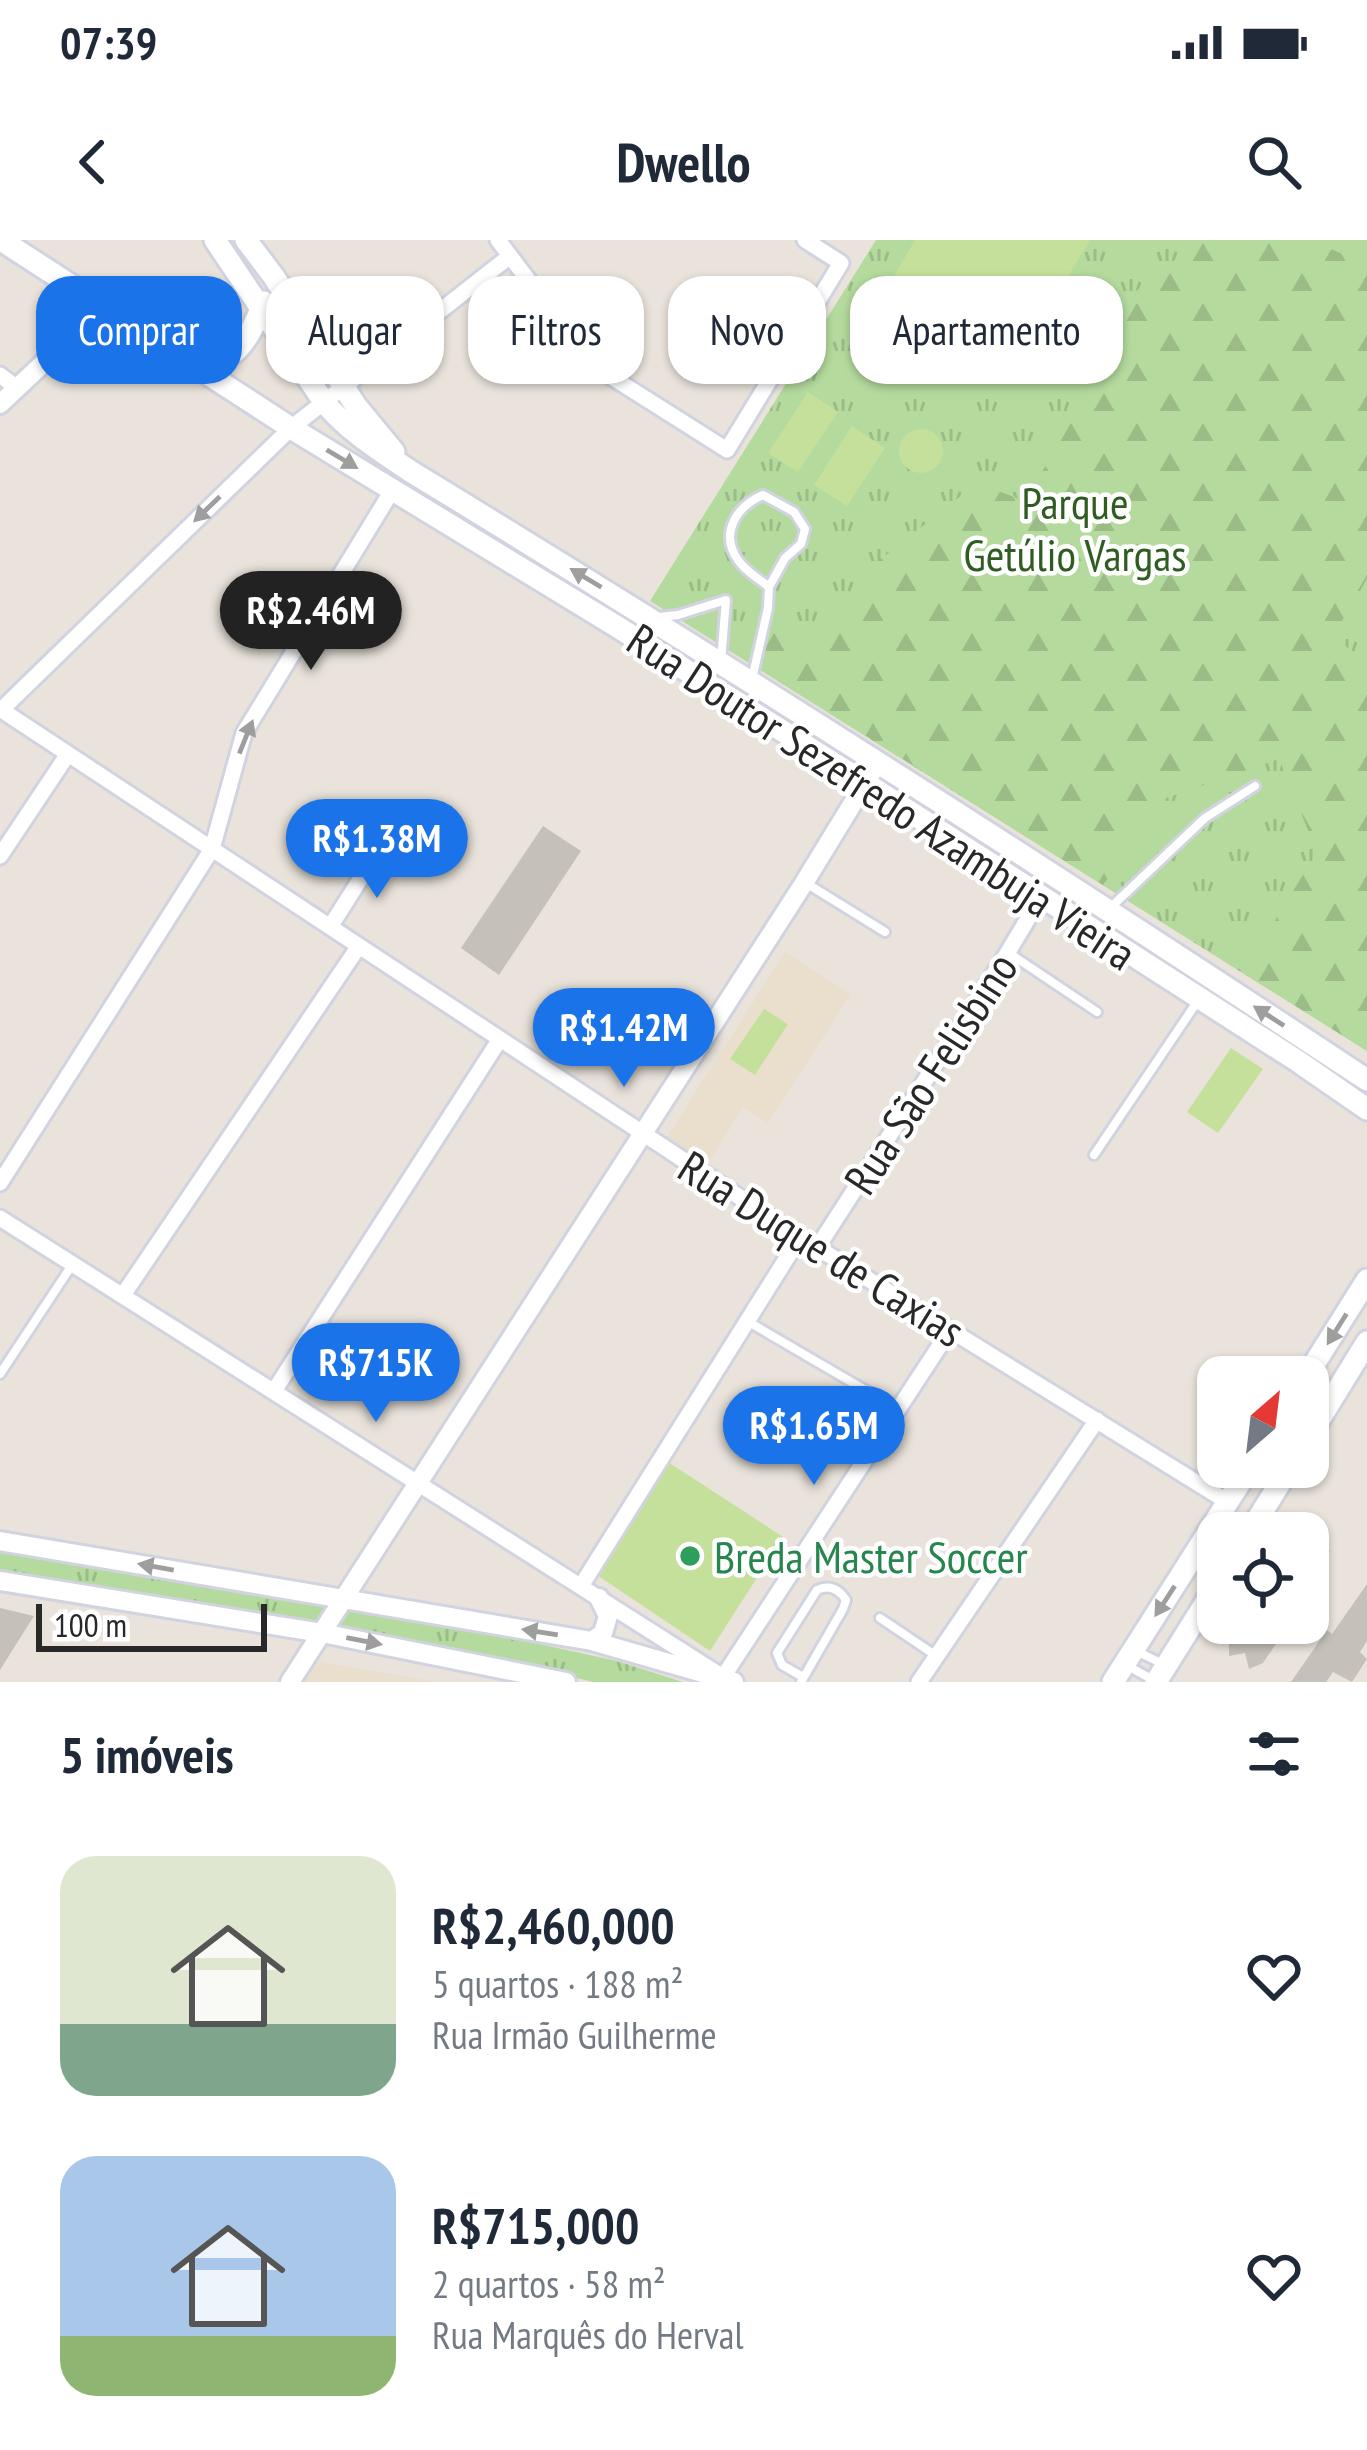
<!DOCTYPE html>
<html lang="pt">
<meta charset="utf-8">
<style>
body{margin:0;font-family:"PT Sans Narrow",sans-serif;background:#f6f6f7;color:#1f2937;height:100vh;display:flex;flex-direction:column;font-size:45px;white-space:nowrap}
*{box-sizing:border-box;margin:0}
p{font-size:39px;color:#747a83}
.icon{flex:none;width:66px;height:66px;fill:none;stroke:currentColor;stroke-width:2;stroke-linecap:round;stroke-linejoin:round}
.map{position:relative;height:1442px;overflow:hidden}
.drawer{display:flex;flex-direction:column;background:#fff;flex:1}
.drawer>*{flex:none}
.guide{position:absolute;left:36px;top:36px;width:1296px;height:108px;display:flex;gap:24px}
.needle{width:78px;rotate:28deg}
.controls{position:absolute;left:1197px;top:1116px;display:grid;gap:24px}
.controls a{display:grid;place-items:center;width:132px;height:132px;border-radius:24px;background:#fff;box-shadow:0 3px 9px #0004;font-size:60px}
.scale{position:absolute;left:36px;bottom:30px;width:231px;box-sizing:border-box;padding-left:12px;border:6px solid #282828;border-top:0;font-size:33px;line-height:42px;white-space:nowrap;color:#282828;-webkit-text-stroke:9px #fff;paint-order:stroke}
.price{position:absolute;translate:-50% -102px;padding:0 27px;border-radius:42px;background:#1a73e8;color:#fff;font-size:39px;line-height:78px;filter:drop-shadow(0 3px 6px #0008)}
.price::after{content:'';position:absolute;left:50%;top:72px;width:36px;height:27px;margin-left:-18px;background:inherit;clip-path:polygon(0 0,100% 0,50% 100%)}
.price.active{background:#222;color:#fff}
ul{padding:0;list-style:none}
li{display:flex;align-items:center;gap:36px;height:300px;padding:0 60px}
li span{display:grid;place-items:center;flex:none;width:336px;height:240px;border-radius:36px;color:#555}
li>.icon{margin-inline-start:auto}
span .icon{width:144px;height:144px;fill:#fffc;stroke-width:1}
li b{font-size:51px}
h2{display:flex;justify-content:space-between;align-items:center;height:144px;padding:0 60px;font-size:51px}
.chip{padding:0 42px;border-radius:36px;background:#fff;box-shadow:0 3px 9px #0004;font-size:42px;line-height:108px}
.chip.active{background:#1a73e8;color:#fff}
.status{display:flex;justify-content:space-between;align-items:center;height:84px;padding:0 60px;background:#fff;direction:ltr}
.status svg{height:33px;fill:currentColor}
header{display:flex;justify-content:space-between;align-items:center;height:156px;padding:0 60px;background:#fff;font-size:54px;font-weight:600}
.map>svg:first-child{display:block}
.education{fill:#e9dfcc}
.grass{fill:url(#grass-tufts)}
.forest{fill:url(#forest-firs)}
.pitch{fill:#c4e09a}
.building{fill:#c5c1ba}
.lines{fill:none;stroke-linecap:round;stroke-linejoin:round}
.service-casing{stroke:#d1d4e0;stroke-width:14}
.minor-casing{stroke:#d1d4e0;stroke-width:21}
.tertiary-casing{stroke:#d1d4e0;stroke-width:24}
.secondary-casing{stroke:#d1d4e0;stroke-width:27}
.service{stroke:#fff;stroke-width:8}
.minor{stroke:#fff;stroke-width:15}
.tertiary{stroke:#fff;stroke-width:18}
.secondary{stroke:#fff;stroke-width:21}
.oneway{fill:#9e9e9e}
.leisure-dot{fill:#2e9e5b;stroke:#fff;stroke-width:4.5}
.labels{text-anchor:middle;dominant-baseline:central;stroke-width:9;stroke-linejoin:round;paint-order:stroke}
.park-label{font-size:45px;fill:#2f5c21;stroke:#fff}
.street-label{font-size:45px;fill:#282828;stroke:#fff}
.leisure-label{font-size:45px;fill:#27864d;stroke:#fff;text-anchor:start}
</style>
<div class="status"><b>07:39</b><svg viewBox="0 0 49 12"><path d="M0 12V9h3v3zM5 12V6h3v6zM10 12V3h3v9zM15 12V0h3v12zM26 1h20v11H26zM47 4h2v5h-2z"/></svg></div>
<header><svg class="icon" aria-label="back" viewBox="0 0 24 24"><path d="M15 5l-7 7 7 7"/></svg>Dwello<svg class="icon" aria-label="search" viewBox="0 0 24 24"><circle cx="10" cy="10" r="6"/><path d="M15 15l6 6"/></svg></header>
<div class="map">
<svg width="1367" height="1442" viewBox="0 0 1367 1442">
<defs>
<pattern id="grass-tufts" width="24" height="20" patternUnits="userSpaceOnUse" patternTransform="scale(3)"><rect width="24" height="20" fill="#b4da9d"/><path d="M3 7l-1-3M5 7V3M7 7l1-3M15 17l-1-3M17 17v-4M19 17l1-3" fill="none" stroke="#9bbb87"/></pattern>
<pattern id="forest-firs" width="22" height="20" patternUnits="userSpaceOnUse" patternTransform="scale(3)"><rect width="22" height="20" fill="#b4da9d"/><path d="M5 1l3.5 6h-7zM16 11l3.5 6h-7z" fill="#9bbb87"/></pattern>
</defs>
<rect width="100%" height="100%" fill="#e9e3db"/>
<!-- education -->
<path class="education" d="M785 712 851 754 768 883 743 868 706 926 665 900Z
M317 1421 435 1442H304Z"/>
<!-- grass -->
<path class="grass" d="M876 0H1367V811L650 361Z
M0 1312 530 1402 617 1421 683 1442H593L528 1426 0 1336Z"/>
<!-- forest -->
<path class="forest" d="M1199 0H1311L1367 25V339L1333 396 1367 423V811L1243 733 1317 612 1279 519 1166 558 1103 645 749 422 778 370 823 395 892 337 877 322 977 243 1025 261 1093 144 1066 112 1124 61Z"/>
<!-- pitch -->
<path class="pitch" d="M915 0H1090L1015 127 885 51Z
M808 152 838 172 798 232 768 213Z
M852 186 885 208 847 266 814 245Z
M899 211a22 22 0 1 1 44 0a22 22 0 1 1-44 0Z
M764 769 788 784 755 835 730 819Z
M1231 808 1263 829 1218 893 1187 872Z
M668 1222 783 1297 710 1411 597 1335Z"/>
<!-- building -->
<path class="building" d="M543 586 581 611 499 735 461 708Z
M1308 1297 1330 1311 1308 1344Z
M1367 1344V1401L1360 1412 1367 1419 1352 1442 1333 1432 1326 1442H1291L1327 1390 1332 1394Z
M0 1368 34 1376 0 1430Z
M1240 1383H1290L1263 1423 1249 1429 1245 1413 1229 1416V1399Z"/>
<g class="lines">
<defs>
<path id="service" d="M660 377 678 375 726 360 721 421
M752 439 768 368 769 347 785 318 801 304 805 289 794 272 763 255C737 266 719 293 738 320 745 331 759 339 769 347
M806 643 885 692
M1110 668 1205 578 1255 546
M1009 713 1097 772
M1094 915 1199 759
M747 1081 896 1168
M0 1134 72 1025
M880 1378 935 1415
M1136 1411 1165 1425
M1126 1425 1155 1441
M801 1442 843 1369 846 1360C839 1349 829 1344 817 1350L777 1413 782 1425 803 1437"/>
<path id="minor" d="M498 0 581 110 610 136 727 210 841 23 805 0
M0 135 17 148
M0 469 800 997 1228 1262
M1 470 291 188 510 16
M0 616 68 514
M330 687 380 608
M0 943 212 609 244 493 393 249
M0 978 723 1437 950 1090
M817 1008 1008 712 1041 657
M123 1055 359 706
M274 1151 500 799
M581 1346 800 997
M919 1442 1097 1180"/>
<path id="tertiary" d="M0 164 104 66
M0 1301 592 1401 734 1442
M0 1341 322 1393 566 1442
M592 1401 603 1393 608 1376 599 1358
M290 1442 804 643 878 522"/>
<path id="secondary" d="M1 0 291 188 616 386 865 543 1299 822 1367 869
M215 0 324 162C348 191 379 210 410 231 733 428 1051 631 1367 840
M246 0 274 37 356 166 394 212
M190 118C236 131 249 97 264 62
M1306 1137 1367 1040
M1308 1198 1367 1102
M1249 1293 1290 1227
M1113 1442 1250 1227
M1156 1442 1218 1343"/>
</defs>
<!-- service casing -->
<use href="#service" class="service-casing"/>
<!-- minor casing -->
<use href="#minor" class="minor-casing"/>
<!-- tertiary casing -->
<use href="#tertiary" class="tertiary-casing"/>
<!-- secondary casing -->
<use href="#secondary" class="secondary-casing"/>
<!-- service -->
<use href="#service" class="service"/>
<!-- minor -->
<use href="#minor" class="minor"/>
<!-- tertiary -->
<use href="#tertiary" class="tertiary"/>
<!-- secondary -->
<use href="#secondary" class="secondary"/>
</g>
<!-- one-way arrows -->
<defs><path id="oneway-solid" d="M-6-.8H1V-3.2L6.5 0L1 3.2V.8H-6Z" transform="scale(3)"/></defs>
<g class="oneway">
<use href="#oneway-solid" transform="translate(342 219) rotate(31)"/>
<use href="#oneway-solid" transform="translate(207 269) rotate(136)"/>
<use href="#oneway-solid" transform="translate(586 338) rotate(-149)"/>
<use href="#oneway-solid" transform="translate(246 497) rotate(-68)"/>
<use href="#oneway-solid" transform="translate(1269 776) rotate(-147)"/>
<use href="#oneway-solid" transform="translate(1337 1089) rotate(122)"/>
<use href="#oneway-solid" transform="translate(156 1327) rotate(-170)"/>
<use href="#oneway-solid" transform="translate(1165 1361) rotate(123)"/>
<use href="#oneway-solid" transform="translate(540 1392) rotate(-171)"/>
<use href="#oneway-solid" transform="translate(364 1401) rotate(11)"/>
</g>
<!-- markers -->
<circle class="leisure-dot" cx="690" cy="1316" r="12"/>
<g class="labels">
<!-- park labels -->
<g class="park-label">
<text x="1075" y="262">Parque<tspan x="1075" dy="52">Getúlio Vargas</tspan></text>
</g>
<!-- street labels -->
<g class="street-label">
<text transform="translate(882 556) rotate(33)">Rua Doutor Sezefredo Azambuja Vieira</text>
<text transform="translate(930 833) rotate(-57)">Rua São Felisbino</text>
<text transform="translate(822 1008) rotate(32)">Rua Duque de Caxias</text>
</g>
<!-- leisure labels -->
<g class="leisure-label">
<text x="714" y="1316">Breda Master Soccer</text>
</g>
</g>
</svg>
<div class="controls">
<a><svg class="needle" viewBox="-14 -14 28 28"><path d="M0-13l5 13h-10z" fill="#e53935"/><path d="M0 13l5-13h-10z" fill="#747a83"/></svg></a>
<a><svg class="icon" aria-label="locate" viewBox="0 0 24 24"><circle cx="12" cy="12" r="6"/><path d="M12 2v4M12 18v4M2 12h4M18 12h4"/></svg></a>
</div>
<div class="scale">100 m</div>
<b class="price active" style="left:311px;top:433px">R$2.46M</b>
<b class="price" style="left:377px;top:661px">R$1.38M</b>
<b class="price" style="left:624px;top:850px">R$1.42M</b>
<b class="price" style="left:376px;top:1185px">R$715K</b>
<b class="price" style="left:814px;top:1248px">R$1.65M</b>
<div class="guide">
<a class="chip active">Comprar</a>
<a class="chip">Alugar</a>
<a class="chip">Filtros</a>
<a class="chip">Novo</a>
<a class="chip">Apartamento</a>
</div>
</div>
<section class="drawer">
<h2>5 imóveis<svg class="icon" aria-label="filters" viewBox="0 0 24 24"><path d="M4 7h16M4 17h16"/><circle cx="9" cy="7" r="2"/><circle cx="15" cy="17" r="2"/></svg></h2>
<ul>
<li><span style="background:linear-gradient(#dfe7d0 70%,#7fa58c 0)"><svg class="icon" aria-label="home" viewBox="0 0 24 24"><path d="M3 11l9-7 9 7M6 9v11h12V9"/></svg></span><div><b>R$2,460,000</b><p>5 quartos · 188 m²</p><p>Rua Irmão Guilherme</p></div><svg class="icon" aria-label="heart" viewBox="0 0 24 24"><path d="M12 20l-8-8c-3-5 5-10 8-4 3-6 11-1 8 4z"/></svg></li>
<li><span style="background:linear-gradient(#a9c7e8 75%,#8fb573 0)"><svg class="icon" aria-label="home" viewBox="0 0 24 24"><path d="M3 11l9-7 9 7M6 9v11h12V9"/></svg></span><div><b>R$715,000</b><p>2 quartos · 58 m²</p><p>Rua Marquês do Herval</p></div><svg class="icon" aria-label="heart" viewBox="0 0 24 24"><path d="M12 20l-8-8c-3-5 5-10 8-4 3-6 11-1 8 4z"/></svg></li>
</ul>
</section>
